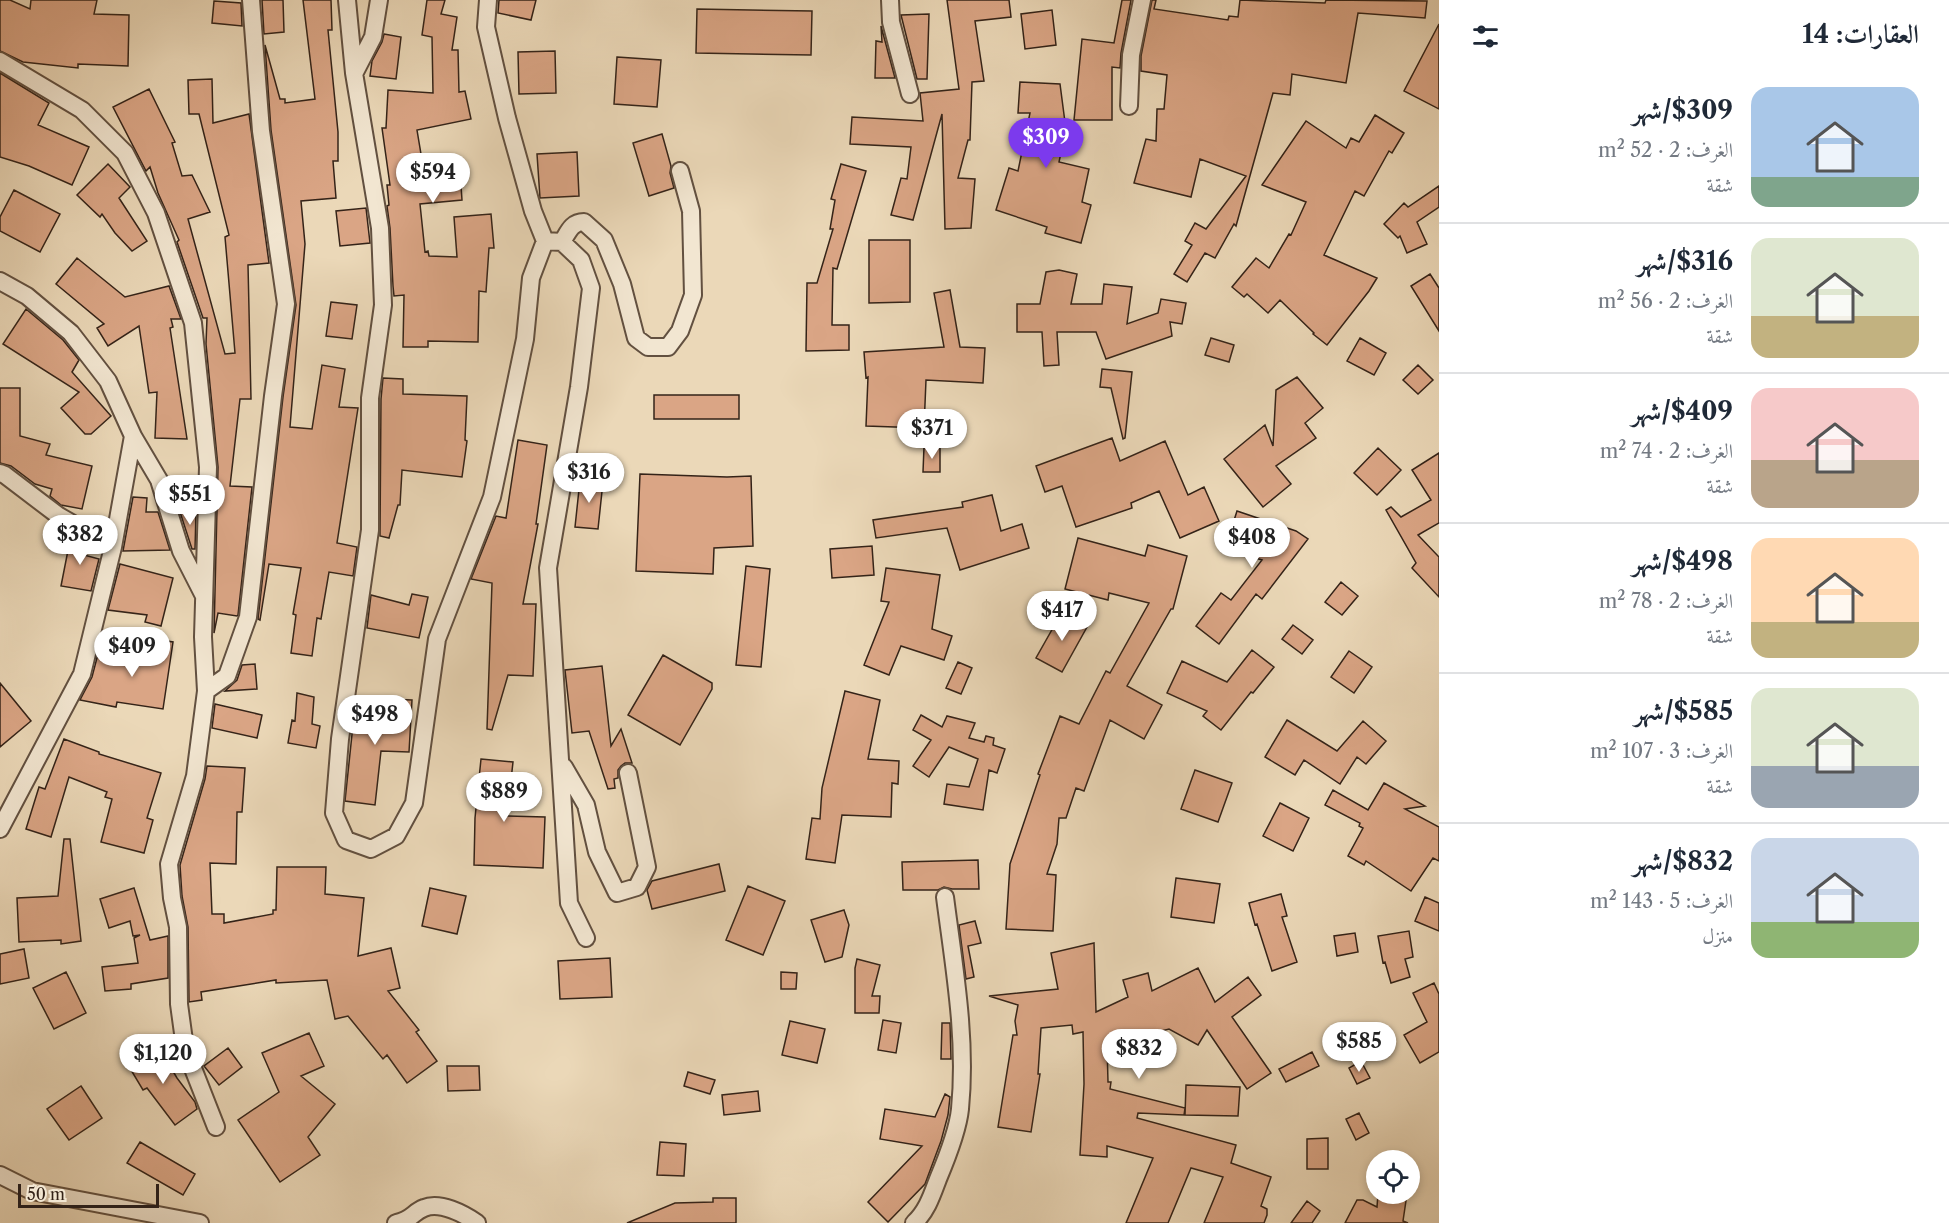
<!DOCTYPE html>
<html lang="ar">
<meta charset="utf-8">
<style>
body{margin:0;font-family:"Libre Caslon Text",Amiri,serif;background:#f6f6f7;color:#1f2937;direction:rtl;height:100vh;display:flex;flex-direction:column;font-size:22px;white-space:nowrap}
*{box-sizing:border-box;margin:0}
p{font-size:20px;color:#747a83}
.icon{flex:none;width:33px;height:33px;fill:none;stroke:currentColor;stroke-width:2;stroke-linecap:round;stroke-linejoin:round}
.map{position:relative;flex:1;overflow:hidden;direction:ltr}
.side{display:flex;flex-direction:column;background:#fff;width:510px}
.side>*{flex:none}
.buttons{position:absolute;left:1366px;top:1150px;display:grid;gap:12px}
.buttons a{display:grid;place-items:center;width:54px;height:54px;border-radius:50%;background:#fff;box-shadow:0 3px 9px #0003;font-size:30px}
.scale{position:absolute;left:18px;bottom:15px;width:141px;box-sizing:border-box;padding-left:6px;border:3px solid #342318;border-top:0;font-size:16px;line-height:21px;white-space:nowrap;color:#342318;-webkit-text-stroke:4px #f2e6d1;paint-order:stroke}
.price{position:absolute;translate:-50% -51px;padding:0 14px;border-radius:21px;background:#fff;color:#222;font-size:20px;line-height:39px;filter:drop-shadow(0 2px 3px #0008)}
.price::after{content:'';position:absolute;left:50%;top:36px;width:18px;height:14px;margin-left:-9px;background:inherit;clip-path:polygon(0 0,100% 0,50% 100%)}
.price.on{background:#7c3aed;color:#fff}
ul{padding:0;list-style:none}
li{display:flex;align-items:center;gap:18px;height:150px;padding:0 30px}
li+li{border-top:2px solid #e0e1e3}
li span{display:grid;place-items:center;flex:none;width:168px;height:120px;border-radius:18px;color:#555}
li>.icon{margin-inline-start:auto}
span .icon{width:72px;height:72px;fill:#fffc;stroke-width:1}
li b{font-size:26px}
h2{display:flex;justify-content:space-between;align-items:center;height:72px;padding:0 30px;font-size:26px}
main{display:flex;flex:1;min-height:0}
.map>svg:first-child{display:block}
.building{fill:#daa585;stroke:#342318;stroke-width:1.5}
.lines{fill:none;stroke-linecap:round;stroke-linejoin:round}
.minor-casing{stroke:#625040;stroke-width:20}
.minor{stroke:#f2e6d1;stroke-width:16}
</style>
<main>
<section class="side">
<h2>العقارات: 14<svg class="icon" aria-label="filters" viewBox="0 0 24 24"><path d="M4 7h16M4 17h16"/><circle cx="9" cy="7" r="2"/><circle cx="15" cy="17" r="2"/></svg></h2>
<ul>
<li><span style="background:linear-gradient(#a9c7e8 75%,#7fa58c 0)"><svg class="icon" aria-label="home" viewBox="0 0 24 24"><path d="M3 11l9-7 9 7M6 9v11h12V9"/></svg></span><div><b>$309/شهر</b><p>الغرف: 2 · 52 m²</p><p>شقة</p></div></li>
<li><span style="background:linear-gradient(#dfe7d0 65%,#c2b280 0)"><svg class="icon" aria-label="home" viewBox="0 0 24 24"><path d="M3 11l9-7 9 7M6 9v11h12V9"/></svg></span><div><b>$316/شهر</b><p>الغرف: 2 · 56 m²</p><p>شقة</p></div></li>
<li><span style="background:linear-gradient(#f6c9c9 60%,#b9a48a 0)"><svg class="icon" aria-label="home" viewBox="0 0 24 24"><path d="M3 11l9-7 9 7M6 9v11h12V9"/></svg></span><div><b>$409/شهر</b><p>الغرف: 2 · 74 m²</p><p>شقة</p></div></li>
<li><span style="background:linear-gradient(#ffd9b3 70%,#c2b280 0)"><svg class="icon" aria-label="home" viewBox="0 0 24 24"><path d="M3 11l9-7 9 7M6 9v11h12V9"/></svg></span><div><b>$498/شهر</b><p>الغرف: 2 · 78 m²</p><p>شقة</p></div></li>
<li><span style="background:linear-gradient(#dfe7d0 65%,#9aa5b1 0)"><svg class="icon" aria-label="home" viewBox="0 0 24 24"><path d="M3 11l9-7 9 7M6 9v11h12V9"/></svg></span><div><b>$585/شهر</b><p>الغرف: 3 · 107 m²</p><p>شقة</p></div></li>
<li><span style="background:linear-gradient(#c9d6e8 70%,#8fb573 0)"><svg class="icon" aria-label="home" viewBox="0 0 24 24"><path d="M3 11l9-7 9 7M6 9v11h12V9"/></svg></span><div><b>$832/شهر</b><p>الغرف: 5 · 143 m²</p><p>منزل</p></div></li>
</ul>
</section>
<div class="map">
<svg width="1439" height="1223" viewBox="0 0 1439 1223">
<rect width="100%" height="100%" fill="#ebd8b8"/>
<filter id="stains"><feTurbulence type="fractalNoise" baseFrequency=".00333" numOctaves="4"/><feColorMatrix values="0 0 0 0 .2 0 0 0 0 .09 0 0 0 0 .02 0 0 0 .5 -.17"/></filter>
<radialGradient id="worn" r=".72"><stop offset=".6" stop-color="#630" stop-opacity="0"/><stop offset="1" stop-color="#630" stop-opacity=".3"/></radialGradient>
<!-- building -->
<path class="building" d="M0 0H10L30 9 31 0H97L94 14 129 15 128 66 78 64V68L23 62 0 51Z
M262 0H283L284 32 264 34Z
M303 0H331L332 30H328L338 132V161H333L336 198 301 201 305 244 290 427 312 429 322 365 345 369 339 407 358 408 337 543 357 547 353 576 329 572 321 619 317 618 312 656 291 653 296 615 293 614 301 568 269 564 260 620 258 619 283 397 296 305 271 130 265 45 280 99H285V103L315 99Z
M427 0H445L441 14 457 17 452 50H458L459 92 465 91 471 119 417 130 422 160 459 157 462 200 420 204 425 252 428 251 429 256 457 257 454 217 491 214 494 248H489L486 292 479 291 478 342 428 341V347H403L404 295 394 296 393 286 390 228 387 206 389 205 387 185H390L382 128H386L388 90 433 93 432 37 422 35Z
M499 0H536L531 20 498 13Z
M947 0H1009L1011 17 975 21 984 81 972 82 970 140H968L958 178 975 179 971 228 945 229 942 114 913 220 891 215 901 178 907 179 911 147 850 144 852 117 923 121 920 93 959 89Z
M1122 0H1131L1121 53 1120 68 1112 67V120H1074L1082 39 1114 43Z
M1152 0H1156L1154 9 1228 20 1229 16 1238 17 1240 0 1325 3 1326 0 1427 1 1425 18 1358 13 1346 83 1292 74 1290 95 1273 93 1236 226 1234 224 1215 258 1205 253 1187 282 1174 274 1192 245 1185 241 1195 223 1206 229 1246 176 1200 159 1191 197 1134 183 1146 139 1156 141 1157 109H1164L1167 75 1141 71V56Z
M214 1 241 3 242 26 212 23Z
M697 9 812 11 811 55 696 53Z
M1052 10 1056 45 1025 49 1021 14Z
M929 14 927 79H917L901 15Z
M1439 24V109L1404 91Z
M881 26 895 78H875L876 41 882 42Z
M384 34 401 37 396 79 370 76 372 61 382 42Z
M555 51 556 93 519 94 518 52Z
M617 57 661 60 657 107 614 104Z
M0 73 49 103 38 125 89 147 72 185 29 166 0 157Z
M212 79 213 123 249 114 269 263 248 265 251 399H240L230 486 252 487 238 615 237 616 218 613 214 633 218 467 206 344 207 318H203L177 242 179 240 158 193 150 167 146 171 113 107 149 89 175 142 172 143 182 176 192 175 210 212 188 219 225 354 235 353 225 237 229 235 199 114H189L188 80Z
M1020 82 1060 84 1066 130 1059 162 1089 169 1082 202 1091 205 1081 243 1045 233 1047 227 996 210 1009 168 1018 171 1030 113H1018Z
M1375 115 1404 133 1392 153 1389 151 1364 196 1355 191 1324 255 1377 278 1369 291 1327 345 1313 334 1314 333 1280 300 1268 313 1247 294 1244 297 1232 287 1256 258 1269 268 1289 234 1291 235 1306 202 1262 185 1306 121 1346 148 1351 138 1359 142Z
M662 134 671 166 670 173 674 188 649 196 633 143Z
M577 152 579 196 540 198 537 154Z
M108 164 130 187 119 198 147 241 132 251 115 233 102 214 100 217 77 195Z
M841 164 866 171 837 269 833 268 832 325H849V350L806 351 807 283H817L833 229H830L835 200 831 199Z
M1439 186V207L1417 222 1427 244 1407 253 1400 236 1398 238 1384 224 1404 203 1408 207Z
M14 190 60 214 40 252 0 231V217Z
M366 208 370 243 340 246 336 211Z
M869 240H910V302L869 303Z
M77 258 125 297 169 286 181 319H171L173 327 170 328 187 439 155 438 157 392 149 393 139 326 108 346 97 328 104 324 56 284Z
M1059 270 1077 274 1071 304H1102L1104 284 1132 287 1127 324 1158 313 1161 299 1186 303 1182 324 1170 322 1172 336 1106 359 1096 332H1057L1059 365 1044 366 1042 332H1017V304H1040L1046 272Z
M1430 274 1439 288V331L1411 286Z
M950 290 960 347 985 348 983 383 926 380 924 428 866 426 868 377 866 378 864 352 944 347 934 293Z
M331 302 357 305 352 339 326 336Z
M26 309 63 340 79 360 72 372 111 416 91 434H85L61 408 79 392 3 344Z
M1211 338 1234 345 1229 362 1205 355Z
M1360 338 1386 353 1374 375 1347 361Z
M1418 365 1433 380 1418 394 1403 380Z
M1102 369 1132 372 1125 438 1123 439 1111 388 1100 387Z
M1297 377 1323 408 1305 423 1316 438 1276 466 1291 484 1263 507 1224 459 1265 425 1273 446 1276 390Z
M383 378 403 379V394L467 396 465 440 467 441 462 477 402 470 400 505H398L389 538 380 536 381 399Z
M0 388H20V436L50 444 46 455 92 466 82 509 61 505 50 496 52 489 35 484 11 466 0 463Z
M654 395H739V419H654Z
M1112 438 1120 461 1165 441 1188 495 1204 487 1219 521 1180 538 1159 491 1131 503 1132 508 1076 527 1062 486 1045 492 1036 466Z
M518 440 547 445 536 524H538L523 604H536L533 676 508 675 492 730 487 729 492 583 471 579 496 516 506 518Z
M924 447H940V472H923Z
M1378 448 1401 470 1377 495 1354 473Z
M1439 453V523L1418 535 1439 557V597L1412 568 1416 563 1386 510 1391 507 1401 517 1431 500 1412 470Z
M640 474 727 477 751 476 753 546 714 548 713 574 636 571Z
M580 480 603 482 598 529 575 527Z
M992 495 1001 531 1022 524 1029 548 960 570 947 528 876 538 873 520 963 507 962 502Z
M133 497 147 498 146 512H158L170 550 123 551Z
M196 511 195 549H192L180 512Z
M1237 511 1296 531 1308 539 1262 599 1256 594 1219 644 1196 626 1221 593 1231 600 1262 560 1225 549Z
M84 518 107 523 105 530Z
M71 535 100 552H73L99 559 91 591 61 586Z
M1078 538 1145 556 1148 545 1187 556 1173 609H1171L1127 686 1162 705 1144 739 1110 720 1084 791 1076 788 1066 818H1059L1057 844 1047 874 1056 875 1053 931 1006 929 1010 864 1040 775 1038 774 1060 716 1079 724 1106 671 1110 673 1149 603 1109 593 1108 600 1065 589Z
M872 546 874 575 832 578 830 549Z
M120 564 173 578 161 626 145 622 147 615 108 610Z
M746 566 770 569 761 667 736 665Z
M886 568 940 575 932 629 952 636 944 660 901 646 889 675 864 665 889 602 881 601Z
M1341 582 1358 596 1342 615 1325 602Z
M412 594 428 597 419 638 367 628 371 595 409 605Z
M1062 612 1087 627 1062 672 1036 658Z
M1293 625 1313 640 1302 654 1282 639Z
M146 638 173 642 163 709 117 702 116 707 80 700 92 677 98 654 142 664Z
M1252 650 1274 667 1253 693 1251 692 1221 730 1203 716 1207 711 1167 693 1182 661 1227 682Z
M1349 651 1372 667 1354 693 1331 677Z
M663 655 712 683V689L680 745 628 715Z
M958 662 972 668 961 694 946 688Z
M255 664 257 689 225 691 237 680 242 665Z
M602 666 611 746 621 729 632 763H625L621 766 618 770V778L614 779 615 788 608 789 589 731 572 733 565 670Z
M0 683 31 721 0 747Z
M845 691 880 700 868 759 899 761 898 784 892 783 891 817 842 815 835 863 806 859 812 818 820 819 822 788Z
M297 693 314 697 312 724 320 726 316 748 288 743 292 720 295 721Z
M386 699 412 700 409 752 381 751 375 805 345 801 355 706 385 708Z
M215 704 262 715 257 738 212 728Z
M921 715 942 727 947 716 975 723 969 738 984 742 986 736 994 738 993 745 1005 749 997 773 989 770 983 810 944 804 947 784 969 787 978 759 949 747 929 777 913 766 931 740 913 730Z
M1287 720 1337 751 1363 721 1386 741 1366 764 1357 757 1340 784 1304 760 1295 775 1265 757Z
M64 739 99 752V754L161 773 147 818 153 820 144 853 101 842 112 799 105 797 107 792 69 777 51 837 26 829 39 787 45 789Z
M481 759 513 762 507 816 545 817 543 868 474 865 475 818Z
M207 766 245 768 242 812H237L236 864 210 863 212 914H224V923L273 914V910H276L277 867H326L325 894 364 898 358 956 391 948 400 988 388 991 419 1030 416 1032 437 1061 407 1083 387 1055 383 1059 348 1016 335 1019 327 980 276 983V980L201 992 202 1000 189 1002 188 927 182 896 180 865 205 779Z
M1195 770 1232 783 1218 822 1181 809Z
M1384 783 1425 806 1405 809 1439 827V861L1433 858 1411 891 1366 861 1364 865 1348 856 1363 828 1359 826 1360 823 1325 805 1333 790 1368 810Z
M1280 803 1309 818 1293 851 1263 836Z
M64 839H70L81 941 61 944V940L19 942 17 898 58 896Z
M978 860 979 889H952L944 887 938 890H903L902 862Z
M719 864 725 891 652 909 647 890 652 881Z
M1176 878 1220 884 1214 923 1171 917Z
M748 886 785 901 763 955 726 940Z
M134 888 150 940 168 936V978L131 984V989L105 991 102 967 138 963 134 938 140 935 133 936 130 921 109 928 100 899Z
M430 888 466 896 457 934 422 926Z
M1281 894 1287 916 1282 917 1297 962 1272 971 1257 924 1255 925 1249 903Z
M1425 897 1439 903V931L1415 921Z
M844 910 849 925 842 957 825 962 811 920Z
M975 921 981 943 968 946 974 977 966 979 959 925Z
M1409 931 1413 957 1405 959 1410 977 1391 983 1385 962 1383 963 1378 936Z
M1355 933 1358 952 1337 956 1334 936Z
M1094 943 1096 1012 1128 997 1123 980 1148 973 1152 991 1198 968 1215 1002 1248 977 1261 995 1232 1017 1271 1073 1247 1089 1207 1030 1198 1045 1169 1029 1138 1037 1136 1031 1107 1044 1108 1082H1111L1110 1089 1185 1108 1184 1115 1138 1113 1137 1118 1236 1145 1231 1163 1271 1177 1261 1206 1267 1209V1215L1264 1223H1204L1223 1177 1191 1168 1168 1223H1126L1153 1158 1107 1146V1157L1080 1155 1084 1084 1083 1032 1073 1034 1072 1025 1041 1028 1038 1074H1040L1031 1132 998 1127 1013 1035H1017L1015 1021 1018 1005 989 996 1058 989 1051 953Z
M24 949 29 978 0 984V954Z
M610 958 612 997 560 999 558 961Z
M857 959 880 965 872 996H880L879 1013H855V968Z
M66 972 86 1013 54 1029 33 988Z
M781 972 797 973 796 989H781Z
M1434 983 1439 994V1052L1420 1063 1404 1035 1427 1022 1413 993Z
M883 1020 901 1023 896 1053 878 1050Z
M790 1021 825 1029 817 1063 782 1055Z
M942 1023H950L951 1059H941Z
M309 1033 324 1066 301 1076 335 1104 308 1137 320 1155 280 1182 238 1120 279 1092 262 1053Z
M158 1046 177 1078 195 1102 197 1109 175 1125 147 1088 143 1090 128 1065Z
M228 1048 242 1067 219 1085 204 1066Z
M1312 1052 1319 1066 1286 1082 1279 1069Z
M1361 1061 1370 1078 1357 1084 1349 1068Z
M447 1066H479L480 1090 448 1091Z
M688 1072 715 1080 710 1094 684 1086Z
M1186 1085 1240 1087 1238 1116 1185 1115Z
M81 1086 102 1118 69 1140 47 1109Z
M758 1091 760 1111 724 1115 722 1095Z
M945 1094 950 1097 948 1115 941 1141 925 1184 888 1222 868 1202 922 1146 880 1139 885 1109 935 1117Z
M1359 1113 1369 1133 1356 1140 1346 1119Z
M1328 1138V1169H1307V1139Z
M140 1142 195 1174 183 1195 127 1163Z
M660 1142 686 1144 684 1176 657 1175Z
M1378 1194H1407L1403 1221 1408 1223H1345L1357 1200H1363L1377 1207Z
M713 1198H736V1223H627L675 1203 713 1202Z
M1307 1201 1320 1211 1312 1223H1291Z"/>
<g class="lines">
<defs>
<path id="minor" d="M347 0 354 73 380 228 383 305 370 398V530L340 739 334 813 346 840 371 849 396 836 414 803 437 639 492 497 525 339 531 278 545 241 562 242 581 260 591 288 579 387 548 568 569 903 586 938
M488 0 486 27 507 118 533 211 545 241
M890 0 891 22 910 94
M0 61 82 110 125 153 156 213 193 323 208 467 203 637 206 691 195 776 169 864 172 898 178 927 179 1004 185 1048 216 1127
M355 72 373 37 379 0
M1129 106 1131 55 1142 0
M562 242C568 233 571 222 584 222L604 240 622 284 636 338 648 347H668L680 331 693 295 691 211 680 171
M0 281 27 296 71 333 108 381 133 436 113 547 82 674 0 829
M133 436 159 480 181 551 204 596
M0 473 5 475 59 516 113 547
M206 691 227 676 248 617 273 396 286 304 261 131 251 0
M564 767 586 805 597 852 617 893 637 887 647 867 628 773
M0 1175 32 1191 200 1223
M396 1223C412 1220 413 1212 424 1208 440 1201 464 1214 477 1223
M914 1223C927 1211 932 1195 938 1179 946 1160 958 1129 960 1109 967 1038 954 967 945 897"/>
</defs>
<!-- minor casing -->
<use href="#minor" class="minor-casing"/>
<!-- minor -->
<use href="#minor" class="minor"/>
</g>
<rect width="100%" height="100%" filter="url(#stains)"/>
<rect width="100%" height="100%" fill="url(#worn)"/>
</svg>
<div class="buttons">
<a><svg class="icon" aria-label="locate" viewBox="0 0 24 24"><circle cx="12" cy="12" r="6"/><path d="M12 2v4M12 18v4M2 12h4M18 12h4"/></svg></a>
</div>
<div class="scale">50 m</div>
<b class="price on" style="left:1046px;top:169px">$309</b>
<b class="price" style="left:433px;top:204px">$594</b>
<b class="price" style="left:932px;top:460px">$371</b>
<b class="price" style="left:589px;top:504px">$316</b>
<b class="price" style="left:190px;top:526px">$551</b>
<b class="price" style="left:80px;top:566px">$382</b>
<b class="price" style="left:1252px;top:569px">$408</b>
<b class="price" style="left:1062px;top:642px">$417</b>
<b class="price" style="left:132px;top:678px">$409</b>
<b class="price" style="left:375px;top:746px">$498</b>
<b class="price" style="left:504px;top:823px">$889</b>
<b class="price" style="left:1359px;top:1073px">$585</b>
<b class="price" style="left:1139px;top:1080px">$832</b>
<b class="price" style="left:163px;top:1085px">$1,120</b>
</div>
</main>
